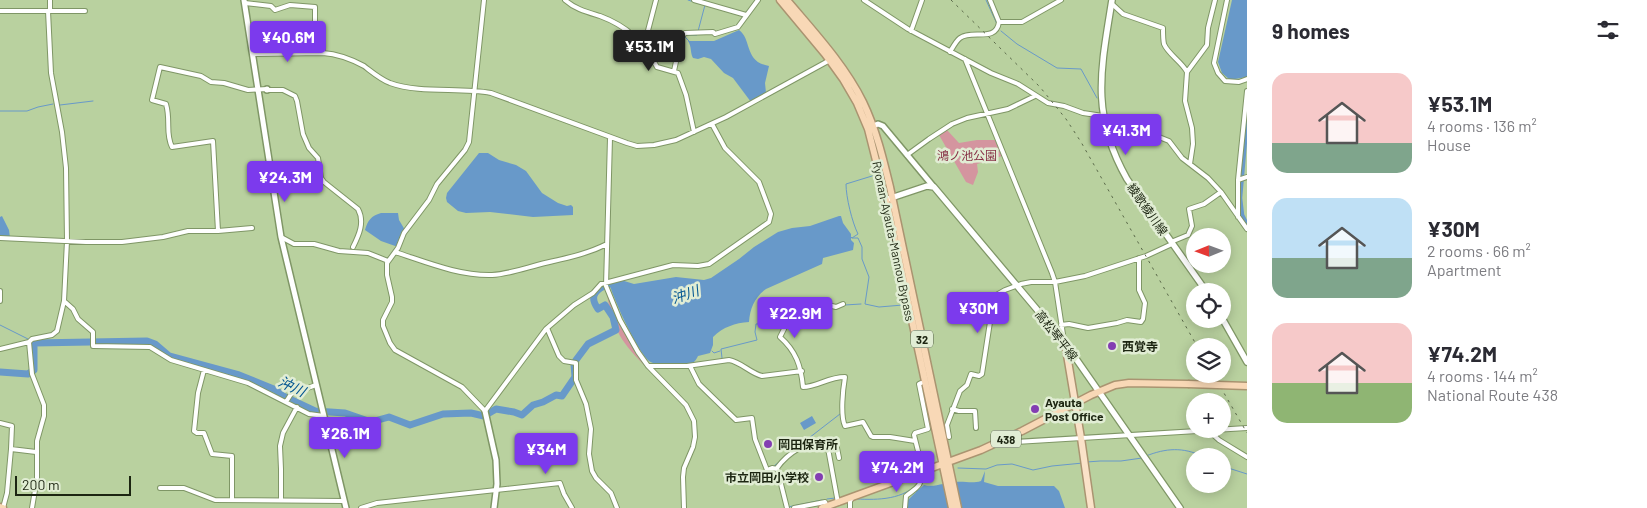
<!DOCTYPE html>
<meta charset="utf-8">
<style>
body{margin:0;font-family:Barlow,"Noto Sans JP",sans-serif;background:#f2f2f3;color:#2b2b33;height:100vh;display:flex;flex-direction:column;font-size:19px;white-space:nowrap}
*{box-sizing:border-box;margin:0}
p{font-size:16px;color:#7c7c81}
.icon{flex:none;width:28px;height:28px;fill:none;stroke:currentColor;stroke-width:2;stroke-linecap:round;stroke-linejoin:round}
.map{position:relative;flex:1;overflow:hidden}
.drawer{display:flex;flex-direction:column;background:#fff;width:400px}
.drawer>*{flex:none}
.needle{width:32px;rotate:269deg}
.tools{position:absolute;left:1186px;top:228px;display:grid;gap:10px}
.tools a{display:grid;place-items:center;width:45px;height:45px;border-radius:50%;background:#fff;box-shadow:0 2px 12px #0003;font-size:25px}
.scale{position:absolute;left:15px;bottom:12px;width:116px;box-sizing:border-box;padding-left:5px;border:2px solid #1c2511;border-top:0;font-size:14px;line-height:18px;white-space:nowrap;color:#1c2511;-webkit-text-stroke:4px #e1edd4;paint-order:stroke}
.price{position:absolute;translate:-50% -42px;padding:0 11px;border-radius:5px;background:#7c3aed;color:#fff;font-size:16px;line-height:32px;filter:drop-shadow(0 1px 2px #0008)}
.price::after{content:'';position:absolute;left:50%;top:30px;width:15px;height:11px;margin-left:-8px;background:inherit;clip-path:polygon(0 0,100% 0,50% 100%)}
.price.current{background:#222;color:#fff}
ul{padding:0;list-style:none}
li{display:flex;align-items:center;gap:15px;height:125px;padding:0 25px}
li span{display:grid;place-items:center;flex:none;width:140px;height:100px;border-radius:15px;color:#555}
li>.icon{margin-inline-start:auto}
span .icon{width:60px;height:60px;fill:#fffc;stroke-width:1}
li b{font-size:21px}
h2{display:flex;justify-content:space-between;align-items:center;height:60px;padding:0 25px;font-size:21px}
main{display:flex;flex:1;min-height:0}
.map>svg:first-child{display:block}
.green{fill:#d4959f}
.water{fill:#6899c9}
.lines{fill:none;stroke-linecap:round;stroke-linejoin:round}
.stream{stroke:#6899c9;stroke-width:1}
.canal{stroke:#6899c9;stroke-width:4.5}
.river{stroke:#6899c9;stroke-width:7}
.minor-casing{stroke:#7f9666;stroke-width:6}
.tertiary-casing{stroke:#7f9666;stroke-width:8}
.secondary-casing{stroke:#7f9666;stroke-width:8}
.primary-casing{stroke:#aa9471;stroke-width:9}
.trunk-casing{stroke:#aa9471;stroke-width:9}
.minor{stroke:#fff;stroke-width:4}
.tertiary{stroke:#fff;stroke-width:5}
.secondary{stroke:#fff;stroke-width:5.5}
.primary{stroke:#fae2c8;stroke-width:6}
.trunk{stroke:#f8d8b6;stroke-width:6}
.rail{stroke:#5a6949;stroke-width:1;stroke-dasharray:2.5 5;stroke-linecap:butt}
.trunk-bridge-casing{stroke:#aa9471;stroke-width:9;stroke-linecap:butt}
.trunk-bridge{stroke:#f8d8b6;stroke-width:6}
.poi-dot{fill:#833eb2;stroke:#e1edd4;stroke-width:2}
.labels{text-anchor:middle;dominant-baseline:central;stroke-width:5;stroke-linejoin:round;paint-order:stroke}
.shield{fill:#e1edd4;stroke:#57614c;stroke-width:1}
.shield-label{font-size:11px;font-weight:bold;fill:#1c2511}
.park-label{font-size:12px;fill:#873045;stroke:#e1edd4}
.street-label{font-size:12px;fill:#1c2511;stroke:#e1edd4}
.poi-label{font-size:12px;font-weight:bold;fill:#1c2511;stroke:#e1edd4;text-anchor:start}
.water-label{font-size:14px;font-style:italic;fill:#015591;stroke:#e1edd4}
</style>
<main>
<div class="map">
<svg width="1247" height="508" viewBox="0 0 1247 508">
<rect width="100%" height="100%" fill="#b9d19f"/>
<!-- green -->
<path class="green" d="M947 130 959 143 977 140H995L1002 156 977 164 978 172 973 185 966 182 939 135Z
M607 294 632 346 648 369C622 343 613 331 607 294Z"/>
<!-- water -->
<path class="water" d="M1232 0H1247V77L1235 79H1229L1222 73 1218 62Z
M739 30C752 39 744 62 769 66L765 83 766 93 751 102 733 78 724 73 711 59 704 57 698 59 693 58C690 53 692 47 688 41H714Z
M479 153H488L499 160 516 165 526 171 542 193 558 203 567 206 571 205 573 207V215L533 217 490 212 466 213 458 211 447 202 446 198 447 193Z
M381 213H398L399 220 405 230 398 247 381 241 365 230C368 220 371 216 381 213Z
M2 216 9 230 10 238 0 237V217Z
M839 216H841L843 223 851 234V240L854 243 853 250 823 258 822 264 766 289C755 297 750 308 749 322 735 323 723 327 713 337V345L710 353 698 356C694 365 688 365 679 364 671 364 656 366 649 361 637 351 615 302 610 286L615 284V281L621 280 634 284 676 277 704 280 711 278 739 259 754 247 778 232 792 228 810 226Z
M812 416 816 423 804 430 800 423Z
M985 471 984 482 998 486H1054L1059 491 1065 508H908V500L916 492 915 490H918L924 485C935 488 945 482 956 482 965 481 972 484 981 481Z"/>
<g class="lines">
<!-- stream -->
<path class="stream" d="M688 0 694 2
M986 0 997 24
M1001 31 1017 44 1057 68 1081 69 1097 98
M689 41 685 37 686 35H697L705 5
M60 105 93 101
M0 111H27L38 107 53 104
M850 236 852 238 858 234C852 222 846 197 846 184L872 176
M852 238H858L862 247V259L869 277 865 304 879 307 903 305
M845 305 861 304
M0 325 28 339
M33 342 34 343
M712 351 714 353 720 351
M722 358 721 349 757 340 755 332 756 324 770 323 769 305 807 304
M796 448 840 414
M1146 456C1166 448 1183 447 1202 456
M1087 462 1100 461H1121L1142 458
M774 466 779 462
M1222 466 1247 474
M958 468 986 469 997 465 1012 464 1033 470 1052 466 1083 463
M761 475 766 472
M924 478 931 475
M827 499 835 498
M857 499C878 500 904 500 919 482
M788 507 822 500"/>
<!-- canal -->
<path class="canal" d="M1247 117 1240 198 1242 215 1247 225"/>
<!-- river -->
<path class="river" d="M609 284H613L619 289
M0 372 28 374 34 370V343L147 341 155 344 169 356 239 375 276 390 283 396 315 411 345 413 371 422 389 417 410 425 443 414 471 413 484 416 496 409 514 412 522 415 533 405 543 402 556 395 562 396 575 377 574 364 576 360 588 344 616 330 613 317 605 305 598 309C591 299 592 292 604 286"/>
<defs>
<path id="minor" d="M484 0 469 142 465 150 437 184 429 200 404 233 398 248 387 263V275L392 297V302L383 320V326L390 343 395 350 462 387 485 411 546 329 574 305 593 293 601 284 673 265 698 266 709 264 769 222 771 214 759 182 725 148 712 124
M565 0C575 9 587 12 600 16 627 26 644 42 657 67L678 73 686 95 694 132
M694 0 746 15
M864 0 908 29 991 73 1018 84 1048 103 1064 106 1083 113 1103 116
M990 0 999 22H1022L1061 0
M1227 0 1214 63 1218 73 1225 81 1239 82 1247 79
M245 3 271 6 275 10 290 5 315 7V26L316 31 322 38 323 53
M1111 3 1123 14 1163 28C1163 33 1163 40 1164 44 1168 54 1182 62 1187 72
M0 11H85
M50 11V0
M911 31 922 0
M643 44 645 42 656 0
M950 52C953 47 956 41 960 38 972 29 996 43 999 22
M253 54 323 53C338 54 351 59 364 66 372 72 380 79 390 83 421 94 459 87 491 93L627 143 637 146 654 145 676 140 726 117 830 60
M965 59 1052 273 1055 282 1064 341
M674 71 681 38 685 33 713 32 715 34 738 27 758 0
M267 90H283L295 96 297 101 303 134 309 148 318 158 321 178 324 182 358 209C365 222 359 235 353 247
M1104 120 1119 126 1144 131 1169 141 1182 158 1208 178 1221 192 1247 229
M610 138 606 286 620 320 638 352 648 366 686 405 694 421 695 437 693 447 684 468 683 477 684 508
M907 155 929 139 952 124 967 118 1008 109 1035 96
M1190 164 1193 144 1192 128 1185 101 1187 72 1207 45 1208 28 1215 0
M1238 180 1247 177
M1238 217V180L1247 91
M218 231 213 141 172 147C165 133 171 121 166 104L152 100 160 67 201 76 211 82 224 83 248 90 267 89
M281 237 294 244H314L339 251 368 253 388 261
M0 238 86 242H122L163 237 188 231H218L252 228
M1171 242 1188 235 1192 226 1189 209 1204 204 1221 192
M395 252C426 262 459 276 492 275 510 274 528 267 545 263 567 258 587 254 607 244
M0 291V301
M64 301 73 309 78 319 93 332V346L150 347 171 360 248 383 309 414 324 416
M843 304 836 307 824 304 790 307 784 329 780 337C796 351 801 366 803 387 817 387 828 377 845 377 843 389 840 415 845 426L863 422 871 436 873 437H890L915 441
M1061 325 1069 324 1088 328 1117 323 1127 320 1141 322 1143 319 1145 303 1139 290V258
M547 328 559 356 564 361 576 363V380L586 404 591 429 589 454 592 471 596 478 611 493 617 508
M29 342 32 374 44 405V416L37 441V478L32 508
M0 349 29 342 32 339 52 335 57 331 64 301 67 241 66 168 62 132 51 73 48 11
M648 366H687L729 360C741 362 750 373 762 376L802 371
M690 366 699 384 736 420 752 418 755 439 767 470 772 468 777 469
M204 370 198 393 194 431 197 433H204L212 454 232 456V500
M921 383 919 384 928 429 915 433 914 435 923 471
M286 402 291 394 316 385
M952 409 959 411H975L976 428
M0 423 12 426 11 449 36 452
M1208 430 1219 440 1247 457
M949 437 947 425 960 391 967 385 971 374 979 376 982 374 990 322 991 298 1005 290 1021 284 1031 282H1055L1085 276 1146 256 1172 244
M1007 439 1009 442H1014L1247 428
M160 488H184L215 500 344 501
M281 500V469L280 446 283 433 297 407
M838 503 827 443H836L839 458
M3 508 7 493 11 449
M361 508 377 503 560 483 564 494 572 508
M787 508 777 468C787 454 809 438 827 443
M794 508 825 502 827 507
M850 508V501L852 498
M905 508 906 496C916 488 923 486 921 472"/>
<path id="tertiary" d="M244 0 281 237 346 508
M267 89V90
M873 126 878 124 883 126 933 186
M485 411 496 460 497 484 494 508"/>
<path id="secondary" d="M1112 0C1101 69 1090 114 1127 179L1206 291
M888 199 927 186 934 187 1065 343 1180 508
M1222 318 1247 362"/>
<path id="primary" d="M1065 343 1081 438 1091 508"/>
<path id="trunk" d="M780 0 825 54 843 79 857 103 868 129 888 208 952 508
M787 0C814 32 844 64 863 102 876 129 883 158 890 187L958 508
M0 507 3 508
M822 508 981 450 1022 431 1091 395 1115 385 1129 383 1188 384"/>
</defs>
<!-- minor casing -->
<use href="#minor" class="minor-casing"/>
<!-- tertiary casing -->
<use href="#tertiary" class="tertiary-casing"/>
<!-- secondary casing -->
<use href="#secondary" class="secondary-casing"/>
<!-- primary casing -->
<use href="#primary" class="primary-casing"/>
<!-- trunk casing -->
<use href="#trunk" class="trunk-casing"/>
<!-- minor -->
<use href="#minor" class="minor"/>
<!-- tertiary -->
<use href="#tertiary" class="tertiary"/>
<!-- secondary -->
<use href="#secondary" class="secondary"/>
<!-- primary -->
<use href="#primary" class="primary"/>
<!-- trunk -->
<use href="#trunk" class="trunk"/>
<!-- rail -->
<path class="rail" d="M951 0 1040 87 1066 119 1081 142 1197 346
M1213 374 1247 433"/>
<defs>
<path id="trunk-bridge" d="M1188 384 1247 386"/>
</defs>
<!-- trunk-bridge casing -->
<use href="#trunk-bridge" class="trunk-bridge-casing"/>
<!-- trunk-bridge -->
<use href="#trunk-bridge" class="trunk-bridge"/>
</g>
<!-- markers -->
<g class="poi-dot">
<circle cx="1112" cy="346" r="5"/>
<circle cx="1035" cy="409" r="5"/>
<circle cx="768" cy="444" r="5"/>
<circle cx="819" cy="477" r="5"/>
</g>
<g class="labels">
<!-- shield labels -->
<g class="shield">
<rect x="911" y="330.5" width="22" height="17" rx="4"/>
<rect x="991" y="430.5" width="30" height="17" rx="4"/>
</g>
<g class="shield-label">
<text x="922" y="339">32</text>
<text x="1006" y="439">438</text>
</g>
<!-- park labels -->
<g class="park-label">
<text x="967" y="155">鴻ノ池公園</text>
</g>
<!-- street labels -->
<g class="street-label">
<text transform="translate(1148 209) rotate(55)">綾歌綾川線</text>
<text transform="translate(894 241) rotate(78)">Ryonan-Ayauta-Mannou Bypass</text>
<text transform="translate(1057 335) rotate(52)">高松琴平線</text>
</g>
<!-- poi labels -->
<g class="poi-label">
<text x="1122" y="346">西覚寺</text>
<text x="1045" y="402">Ayauta<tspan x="1045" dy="14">Post Office</tspan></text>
<text x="778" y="444">岡田保育所</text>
<text x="809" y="477" text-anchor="end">市立岡田小学校</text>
</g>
<!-- water labels -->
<g class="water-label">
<text transform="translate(685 294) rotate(-19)">沖川</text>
<text transform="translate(292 386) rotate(25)">沖川</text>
</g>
</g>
</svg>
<div class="tools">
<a><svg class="needle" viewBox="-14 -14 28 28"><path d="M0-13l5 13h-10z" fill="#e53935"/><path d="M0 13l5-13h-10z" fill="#7c7c81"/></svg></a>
<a><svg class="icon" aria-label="locate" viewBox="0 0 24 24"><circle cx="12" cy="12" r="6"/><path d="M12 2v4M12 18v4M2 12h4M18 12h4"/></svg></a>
<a><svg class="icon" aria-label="layers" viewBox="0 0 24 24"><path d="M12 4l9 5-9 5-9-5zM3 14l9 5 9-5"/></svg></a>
<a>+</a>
<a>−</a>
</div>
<div class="scale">200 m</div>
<b class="price" style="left:288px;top:63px">¥40.6M</b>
<b class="price current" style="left:649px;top:72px">¥53.1M</b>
<b class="price" style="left:1126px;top:156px">¥41.3M</b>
<b class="price" style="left:285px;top:203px">¥24.3M</b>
<b class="price" style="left:978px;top:334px">¥30M</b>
<b class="price" style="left:795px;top:339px">¥22.9M</b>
<b class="price" style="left:345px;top:459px">¥26.1M</b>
<b class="price" style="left:546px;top:475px">¥34M</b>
<b class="price" style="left:897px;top:493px">¥74.2M</b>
</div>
<section class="drawer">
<h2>9 homes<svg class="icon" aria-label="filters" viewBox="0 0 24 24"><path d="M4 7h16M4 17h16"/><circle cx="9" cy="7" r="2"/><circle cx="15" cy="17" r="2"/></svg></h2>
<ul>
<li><span style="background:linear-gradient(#f6c9c9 70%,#7fa58c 0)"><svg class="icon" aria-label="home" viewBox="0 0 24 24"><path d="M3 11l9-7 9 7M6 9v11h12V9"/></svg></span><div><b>¥53.1M</b><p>4 rooms · 136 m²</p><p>House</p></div></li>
<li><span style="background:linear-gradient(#bfe0f5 60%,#7fa58c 0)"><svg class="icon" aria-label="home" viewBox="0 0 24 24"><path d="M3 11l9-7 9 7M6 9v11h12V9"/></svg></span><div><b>¥30M</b><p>2 rooms · 66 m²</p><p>Apartment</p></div></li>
<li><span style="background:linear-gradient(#f6c9c9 60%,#8fb573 0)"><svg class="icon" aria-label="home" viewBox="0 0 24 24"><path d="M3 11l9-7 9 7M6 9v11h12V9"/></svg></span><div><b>¥74.2M</b><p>4 rooms · 144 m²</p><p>National Route 438</p></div></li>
</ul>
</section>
</main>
